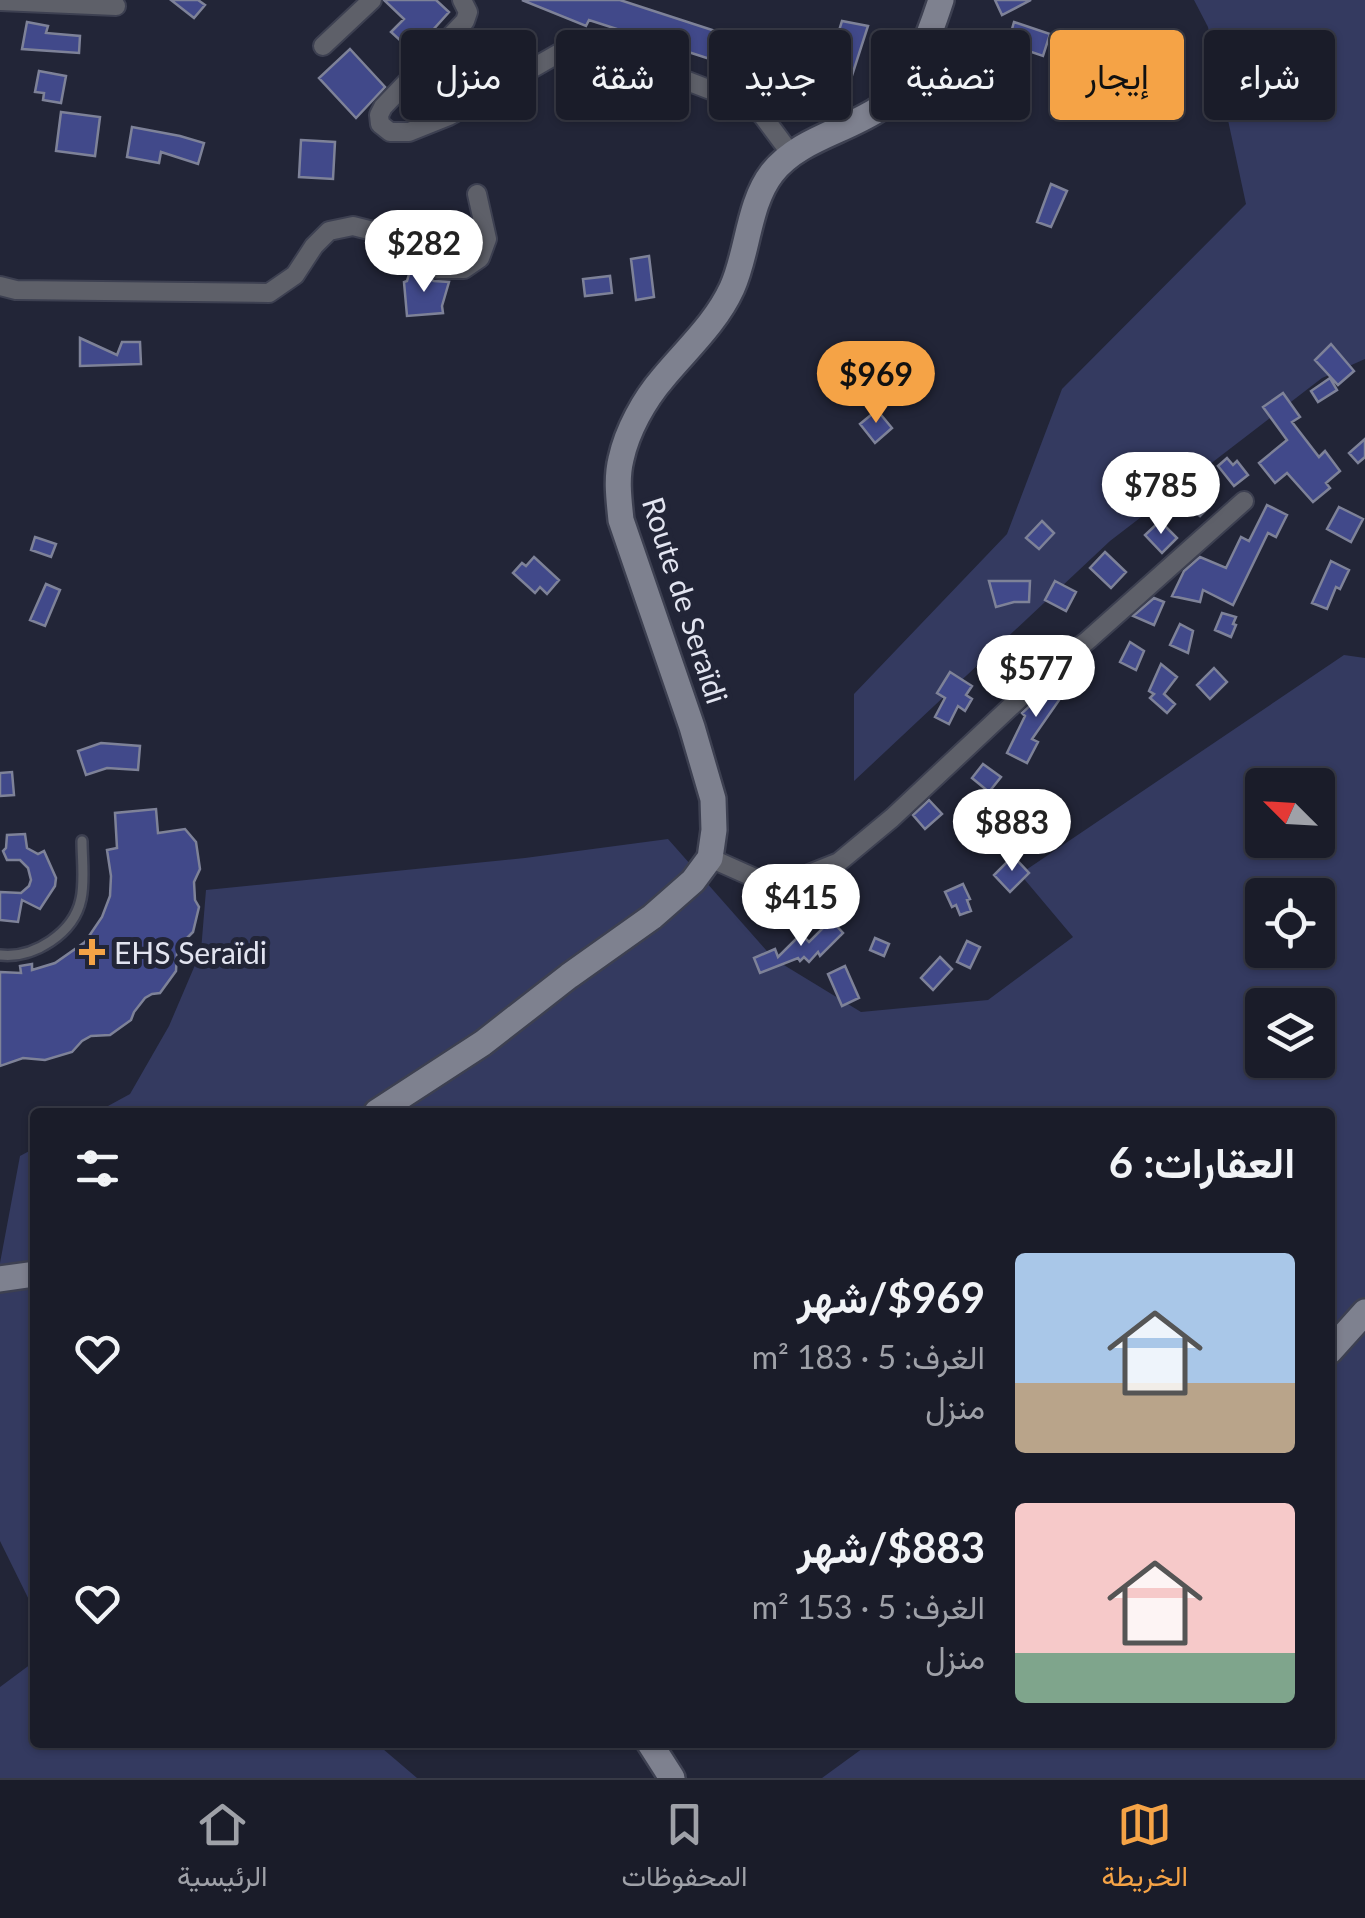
<!DOCTYPE html>
<html lang="ar">
<meta charset="utf-8">
<style>
body{margin:0;font-family:Lato,Vazirmatn,sans-serif;background:#272935;color:#f1f3f6;direction:rtl;height:100vh;display:flex;flex-direction:column;font-size:38px;white-space:nowrap}
*{box-sizing:border-box;margin:0}
p{font-size:32px;color:#9fa1a8}
.icon{flex:none;width:55px;height:55px;fill:none;stroke:currentColor;stroke-width:2;stroke-linecap:round;stroke-linejoin:round}
.map{position:relative;flex:1;overflow:hidden;direction:ltr}
.drawer{position:absolute;left:30px;top:1108px;width:1305px;height:640px;display:flex;flex-direction:column;background:#1a1c29;border-radius:10px;box-shadow:0 2px 8px #0004,0 0 0 2px #383a46;direction:rtl}
.drawer>*{flex:none}
.hud{position:absolute;left:30px;top:30px;width:1305px;height:90px;direction:rtl;display:flex;gap:20px}
.needle{width:65px;rotate:294deg}
.controls{position:absolute;left:1245px;top:768px;display:grid;gap:20px}
.controls a{display:grid;place-items:center;width:90px;height:90px;border-radius:10px;background:#1a1c29;box-shadow:0 2px 8px #0004,0 0 0 2px #383a46;font-size:50px}
.price{position:absolute;translate:-50% -85px;padding:0 22px;border-radius:35px;background:#fff;color:#222;font-size:32px;line-height:65px;filter:drop-shadow(0 2px 5px #0008)}
.price::after{content:'';position:absolute;left:50%;top:60px;width:30px;height:22px;margin-left:-15px;background:inherit;clip-path:polygon(0 0,100% 0,50% 100%)}
.price.active{background:#f5a346;color:#111}
ul{padding:0;list-style:none}
li{display:flex;align-items:center;gap:30px;height:250px;padding:0 40px}
li span{display:grid;place-items:center;flex:none;width:280px;height:200px;border-radius:10px;color:#555}
li>.icon{margin-inline-start:auto}
span .icon{width:120px;height:120px;fill:#fffc;stroke-width:1}
li b{font-size:42px}
h2{display:flex;justify-content:space-between;align-items:center;height:120px;padding:0 40px;font-size:42px}
.chip{padding:0 35px;border-radius:10px;background:#1a1c29;box-shadow:0 2px 8px #0004,0 0 0 2px #383a46;font-size:35px;line-height:90px}
.chip.active{background:#f5a346;color:#111}
.dock{display:flex;justify-content:space-around;align-items:center;height:140px;border-top:2px solid #383a46;background:#1a1c29;font-size:28px;color:#9fa1a8}
.dock a{display:grid;justify-items:center;gap:5px}
.dock .active{color:#f5a346}
.map>svg:first-child{display:block}
.green{fill:#343a60;fill-rule:evenodd}
.building{fill:#41498a;stroke:#7e8298;stroke-width:2.5}
.lines{fill:none;stroke-linecap:round;stroke-linejoin:round}
.lane-casing{stroke:#3d4051;stroke-width:14}
.street-casing{stroke:#3d4051;stroke-width:22}
.secondary-casing{stroke:#3d4051;stroke-width:30}
.lane{stroke:#5e6069;stroke-width:9}
.street{stroke:#5e6069;stroke-width:18}
.secondary{stroke:#7e818f;stroke-width:25}
.poi-dot{fill:#f5a346;stroke:#222537;stroke-width:4}
.labels{text-anchor:middle;dominant-baseline:central;stroke-width:10;stroke-linejoin:round;paint-order:stroke}
.street-label{font-size:30px;fill:#e2e4f0;stroke:#222537}
.poi-label{font-size:30px;fill:#e2e4f0;stroke:#222537;text-anchor:start}
</style>
<div class="map">
<svg width="1365" height="1778" viewBox="0 0 1365 1778">
<rect width="100%" height="100%" fill="#222537"/>
<!-- green -->
<path class="green" d="M1194 0H1365V359L1322 378 1110 541 854 781V694L1007 534 1062 389 1246 204 1208 27Z
M1344 655 1365 658V1778H822L870 1743 1330 1742V1112H97L130 1094 169 1026 201 951 206 890 525 858 668 839 774 959 861 1012 988 1000 1073 937 1020 874ZM1262 785H1318V840H1262ZM1262 895H1318V950H1262ZM1262 1005H1318V1060H1262Z
M35 1148V1612L0 1541V1263L20 1156Z
M35 1661V1742L376 1743 417 1778H0V1687Z"/>
<!-- building -->
<path class="building" d="M171 0H198L205 5 194 18Z
M384 0H436L449 12 413 52 391 32 404 19Z
M522 0H620L792 56 794 49 829 63 842 21 868 26 848 88 812 77 810 82 770 66 766 77 589 20 586 26Z
M995 0H1031L1002 15Z
M27 22 48 26 46 33 80 36 79 53 22 49Z
M1014 22 1050 34 1043 56 1020 48 1018 53 1006 50Z
M350 49 385 87 356 118 319 78Z
M956 55 986 67 978 87 947 76Z
M39 71 66 76 61 103 43 100 44 93 35 92Z
M61 112 100 117 95 156 56 151Z
M132 127 180 136 204 143 198 164 161 152 159 163 127 157Z
M301 140 335 142 333 179 299 177Z
M1051 184 1067 191 1051 227 1037 222Z
M649 256 654 297 636 300 631 259Z
M410 271 434 281 449 282 442 306 443 313 407 316 404 282 407 281Z
M610 276 612 293 585 296 583 279Z
M80 338 117 355 122 342H140L141 364 80 366Z
M1331 344 1354 371 1338 385 1315 360Z
M1330 378 1337 390 1318 402 1311 391Z
M1283 393 1300 417 1292 422 1319 457 1325 451 1340 471 1326 483 1330 488 1313 502 1287 473 1275 483 1259 463 1287 440 1263 407Z
M877 410 892 428 875 443 860 424Z
M1365 439V457L1358 463 1349 453Z
M1227 458 1233 465 1237 461 1248 475 1234 486 1218 466Z
M1191 491 1211 505 1200 516 1183 503Z
M1267 505 1287 515 1276 537 1268 533 1233 605 1203 590 1200 602 1172 596 1184 571 1200 557 1226 568 1241 537 1249 541Z
M1339 507 1363 519 1351 542 1327 529Z
M1042 521 1054 533 1039 549 1026 538Z
M1160 521 1177 538 1162 553 1145 535Z
M35 537 56 544 51 557 31 550Z
M1105 552 1126 572 1111 588 1090 568Z
M534 557 559 580 547 594 540 587 535 593 513 573 522 563 526 566Z
M1331 561 1349 570 1340 589 1336 587 1327 609 1312 603Z
M989 581H1030L1029 602H1014L996 607Z
M1055 581 1076 592 1066 611 1045 600Z
M46 584 60 590 45 626 30 620Z
M1154 598 1164 602 1154 625 1133 616Z
M1222 613 1236 617 1233 624 1236 625 1231 637 1215 630Z
M1180 624 1193 631 1188 653 1170 645Z
M1130 642 1144 651 1136 670 1120 662Z
M998 645 1018 655 1007 676 988 666Z
M1161 664 1177 677 1164 694 1175 704 1167 713 1150 698 1154 694 1149 691Z
M1214 668 1227 682 1210 699 1197 685Z
M950 672 972 686 966 695 972 699 965 711 958 706 949 724 935 717 945 698 937 693Z
M1061 677 1071 683 1032 739 1038 742 1027 763 1007 753 1025 716 1022 713Z
M101 743 140 746 138 770 107 768 86 775 78 751Z
M983 764 1001 777 989 792 972 778Z
M12 772 14 795 0 796V773Z
M929 800 942 814 925 829 913 815Z
M156 809 158 833 185 829 196 842 200 869 194 882 195 900 199 907 193 932 180 945 177 953 176 971 160 993 152 994 145 998 134 1012 131 1020 110 1035 91 1036 82 1041 72 1052 45 1060 23 1058 0 1066V972L21 973 20 966 32 964V970L55 963 85 942 102 917 110 896 111 876 107 850 117 848 115 813Z
M25 834 27 848 38 854 44 851 56 878 55 886 40 909 22 900 18 922 0 920V892L21 893 29 886 31 880 28 868 20 860H7L3 851 6 848 7 835Z
M1013 856 1029 873 1010 892 994 875Z
M963 884 970 899 967 900 971 911 960 915 956 905 952 907 945 892Z
M831 920 843 933 820 956 818 952 809 962 804 957 800 961 798 958 760 973 754 958 775 949 778 957 801 934 809 942Z
M875 938 889 944 884 956 870 950Z
M967 941 980 947 970 968 957 962Z
M940 957 952 969 933 990 921 978Z
M845 966 859 998 842 1006 828 974Z"/>
<g class="lines">
<defs>
<path id="lane" d="M0 955C34 959 74 933 81 899 85 881 82 859 82 841"/>
<path id="street" d="M462 0 468 12 465 21 383 107 379 115 380 124 390 132H409L449 116 561 52 586 45 612 52 747 104 762 115 791 154
M0 1 116 6
M323 46 372 0
M0 286 16 290 269 293 295 275 314 246 329 231 353 226 381 233 411 256 439 269H464L480 258 487 239 477 194
M710 858 764 882 794 880 839 862 892 818 1055 665 1087 641 1244 501"/>
<path id="secondary" d="M377 1112 483 1043 569 976 652 917 693 881 710 858 714 830 713 799 692 727 621 520C619 500 616 479 621 459 627 431 644 400 663 378 687 349 716 323 732 288 748 253 748 204 772 173 798 140 843 132 877 110 911 88 929 37 941 0
M0 1279 35 1274
M1330 1351 1365 1312
M649 1742 672 1778"/>
</defs>
<!-- lane casing -->
<use href="#lane" class="lane-casing"/>
<!-- street casing -->
<use href="#street" class="street-casing"/>
<!-- secondary casing -->
<use href="#secondary" class="secondary-casing"/>
<!-- lane -->
<use href="#lane" class="lane"/>
<!-- street -->
<use href="#street" class="street"/>
<!-- secondary -->
<use href="#secondary" class="secondary"/>
</g>
<!-- markers -->
<path class="poi-dot" d="M87 937h10v10h10v10h-10v10h-10v-10h-10v-10h10z"/>
<g class="labels">
<!-- street labels -->
<g class="street-label">
<text transform="translate(686 600) rotate(72)">Route de Seraïdi</text>
</g>
<!-- poi labels -->
<g class="poi-label">
<text x="114" y="952">EHS Seraïdi</text>
</g>
</g>
</svg>
<div class="controls">
<a><svg class="needle" viewBox="-14 -14 28 28"><path d="M0-13l5 13h-10z" fill="#e53935"/><path d="M0 13l5-13h-10z" fill="#9fa1a8"/></svg></a>
<a><svg class="icon" aria-label="locate" viewBox="0 0 24 24"><circle cx="12" cy="12" r="6"/><path d="M12 2v4M12 18v4M2 12h4M18 12h4"/></svg></a>
<a><svg class="icon" aria-label="layers" viewBox="0 0 24 24"><path d="M12 4l9 5-9 5-9-5zM3 14l9 5 9-5"/></svg></a>
</div>
<b class="price" style="left:424px;top:295px">$282</b>
<b class="price active" style="left:876px;top:426px">$969</b>
<b class="price" style="left:1161px;top:537px">$785</b>
<b class="price" style="left:1036px;top:720px">$577</b>
<b class="price" style="left:1012px;top:874px">$883</b>
<b class="price" style="left:801px;top:949px">$415</b>
<div class="hud">
<a class="chip">شراء</a>
<a class="chip active">إيجار</a>
<a class="chip">تصفية</a>
<a class="chip">جديد</a>
<a class="chip">شقة</a>
<a class="chip">منزل</a>
</div>
<section class="drawer">
<h2>العقارات: 6<svg class="icon" aria-label="filters" viewBox="0 0 24 24"><path d="M4 7h16M4 17h16"/><circle cx="9" cy="7" r="2"/><circle cx="15" cy="17" r="2"/></svg></h2>
<ul>
<li><span style="background:linear-gradient(#a9c7e8 65%,#b9a48a 0)"><svg class="icon" aria-label="home" viewBox="0 0 24 24"><path d="M3 11l9-7 9 7M6 9v11h12V9"/></svg></span><div><b>$969/شهر</b><p>الغرف: 5 · 183 m²</p><p>منزل</p></div><svg class="icon" aria-label="heart" viewBox="0 0 24 24"><path d="M12 20l-8-8c-3-5 5-10 8-4 3-6 11-1 8 4z"/></svg></li>
<li><span style="background:linear-gradient(#f6c9c9 75%,#7fa58c 0)"><svg class="icon" aria-label="home" viewBox="0 0 24 24"><path d="M3 11l9-7 9 7M6 9v11h12V9"/></svg></span><div><b>$883/شهر</b><p>الغرف: 5 · 153 m²</p><p>منزل</p></div><svg class="icon" aria-label="heart" viewBox="0 0 24 24"><path d="M12 20l-8-8c-3-5 5-10 8-4 3-6 11-1 8 4z"/></svg></li>
</ul>
</section>
</div>
<nav class="dock">
<a class="active"><svg class="icon" aria-label="map" viewBox="0 0 24 24"><path d="M3 6l6-2 6 2 6-2v14l-6 2-6-2-6 2zM9 4v14M15 6v14"/></svg>الخريطة</a>
<a><svg class="icon" aria-label="saved" viewBox="0 0 24 24"><path d="M7 4h10v16l-5-4-5 4z"/></svg>المحفوظات</a>
<a><svg class="icon" aria-label="home" viewBox="0 0 24 24"><path d="M3 11l9-7 9 7M6 9v11h12V9"/></svg>الرئيسية</a>
</nav>
